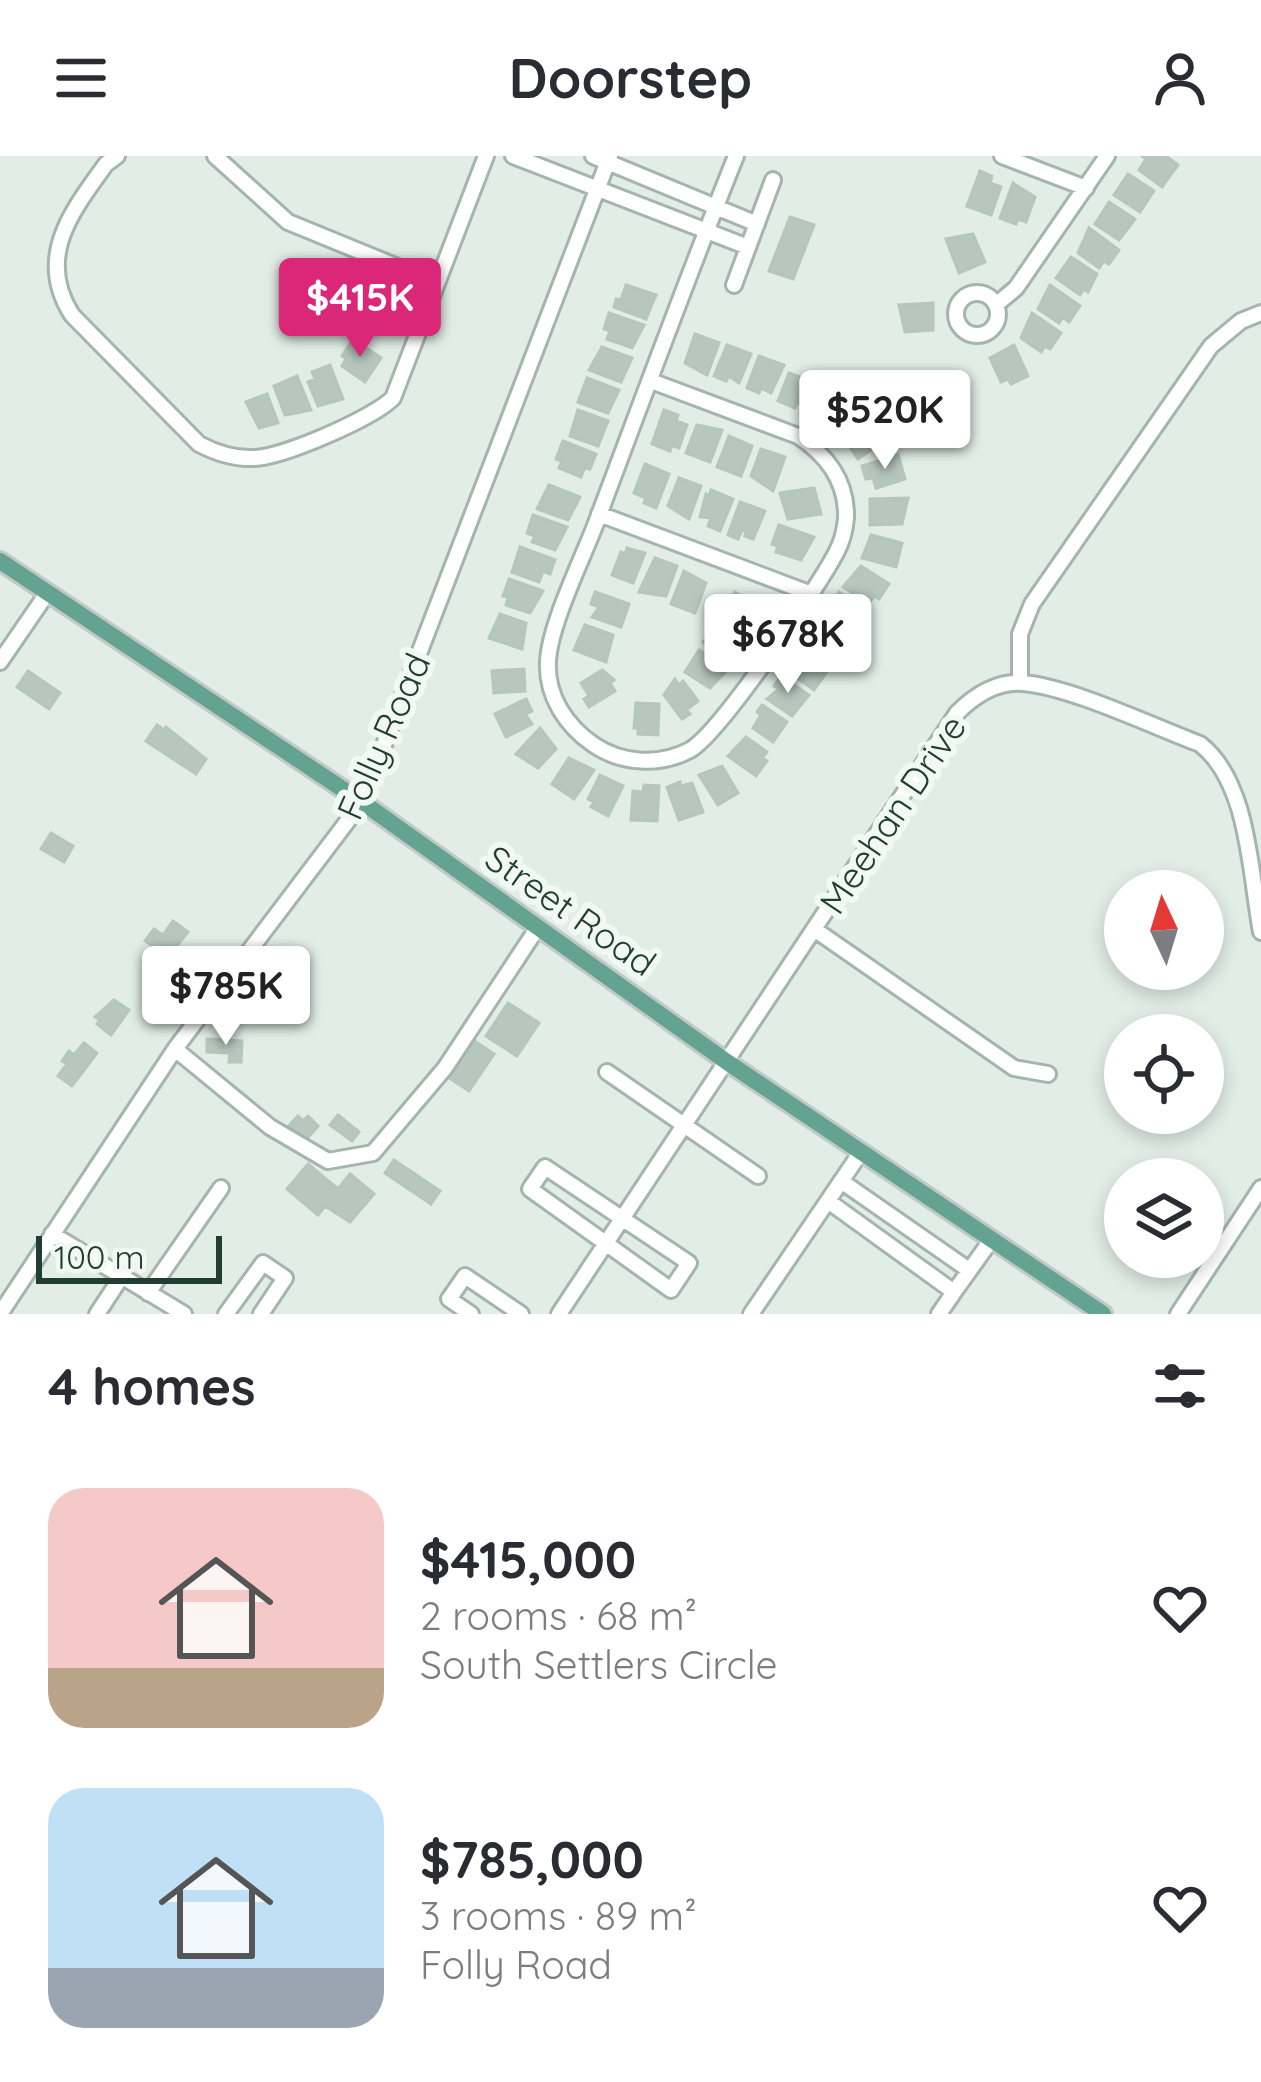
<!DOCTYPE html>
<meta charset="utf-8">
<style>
body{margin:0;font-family:Quicksand,sans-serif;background:#f2f2f3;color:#2b2b33;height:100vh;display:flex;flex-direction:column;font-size:45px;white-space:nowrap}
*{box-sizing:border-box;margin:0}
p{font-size:39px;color:#7c7c81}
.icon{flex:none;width:66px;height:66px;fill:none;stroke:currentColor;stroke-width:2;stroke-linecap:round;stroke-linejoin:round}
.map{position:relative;height:1158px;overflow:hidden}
.side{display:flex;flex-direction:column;background:#fff;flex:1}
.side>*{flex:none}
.needle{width:78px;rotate:356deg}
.tools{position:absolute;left:1104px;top:714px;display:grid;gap:24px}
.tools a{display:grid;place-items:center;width:120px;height:120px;border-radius:50%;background:#fff;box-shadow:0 6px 18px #0003;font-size:60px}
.scale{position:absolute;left:36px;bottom:30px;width:186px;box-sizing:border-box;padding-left:12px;border:6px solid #213e35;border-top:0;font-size:33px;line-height:42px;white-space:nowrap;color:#213e35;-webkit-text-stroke:9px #f2f9f5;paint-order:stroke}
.price{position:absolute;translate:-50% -102px;padding:0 27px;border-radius:12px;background:#fff;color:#222;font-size:39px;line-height:78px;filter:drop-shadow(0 3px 6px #0008)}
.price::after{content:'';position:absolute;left:50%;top:72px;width:36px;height:27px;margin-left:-18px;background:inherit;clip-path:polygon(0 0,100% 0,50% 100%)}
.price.active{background:#db2777;color:#fff}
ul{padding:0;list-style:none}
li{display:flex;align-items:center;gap:36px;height:300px;padding:0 48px}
li span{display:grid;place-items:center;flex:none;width:336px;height:240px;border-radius:36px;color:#555}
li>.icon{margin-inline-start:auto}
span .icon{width:144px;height:144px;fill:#fffc;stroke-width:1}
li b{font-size:51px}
h2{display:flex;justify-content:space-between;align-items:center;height:144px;padding:0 48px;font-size:51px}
header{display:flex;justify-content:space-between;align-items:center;height:156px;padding:0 48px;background:#fff;font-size:54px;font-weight:800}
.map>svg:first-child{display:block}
.building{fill:#b7c7c0;stroke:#b4c6be;stroke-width:3}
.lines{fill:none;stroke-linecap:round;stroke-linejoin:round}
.minor-casing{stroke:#a4b5ae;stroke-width:20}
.major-casing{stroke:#c1c9c6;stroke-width:22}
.minor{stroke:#fff;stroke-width:14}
.major{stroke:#65a391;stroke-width:16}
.labels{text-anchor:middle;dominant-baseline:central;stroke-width:12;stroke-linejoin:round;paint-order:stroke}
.street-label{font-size:36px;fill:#213e35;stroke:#f2f9f5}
</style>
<header><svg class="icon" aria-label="menu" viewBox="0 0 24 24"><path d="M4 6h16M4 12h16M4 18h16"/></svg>Doorstep<svg class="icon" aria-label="person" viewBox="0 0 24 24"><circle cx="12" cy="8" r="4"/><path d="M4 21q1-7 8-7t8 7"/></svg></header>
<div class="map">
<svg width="1261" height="1158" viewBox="0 0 1261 1158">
<rect width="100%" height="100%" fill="#e2ede7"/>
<!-- building -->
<path class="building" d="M1142 0H1166L1178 9 1162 31 1139 14 1146 3Z
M980 15 992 20 990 27 1001 31 991 59 967 50Z
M1128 18 1154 35 1140 56 1114 39Z
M1013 27 1035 41 1026 66 1018 63 1016 68 1000 62Z
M1109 46 1135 63 1119 84 1095 68Z
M790 61 814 69 793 123 769 115Z
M1089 72 1119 94 1109 108 1104 105 1099 112 1078 97Z
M973 78 985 106 959 117 946 83Z
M1071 101 1097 118 1088 136 1084 133 1080 139 1056 122Z
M626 129 656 139 646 163 614 151 616 143 621 144Z
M1050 129 1080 150 1069 166 1063 161 1059 167 1038 153Z
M933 147V174L905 176 899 149Z
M609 157 644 169 632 192 607 183 610 175 604 173Z
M1032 157 1061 177 1050 193 1045 190 1041 196 1021 182Z
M695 178 719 187 707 219 685 207Z
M353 183 381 202 365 226 342 210 346 203 342 200Z
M727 189 751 198 739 227 729 220 726 225 714 220Z
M1014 189 1028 220 1011 228 1008 223 1001 226 990 202Z
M602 191 632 202 621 226 589 214Z
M759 200 784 209 771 237 763 233V228L759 237 747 232Z
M330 209 343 243 318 250 308 226 315 223 312 216Z
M789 217 811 225 802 248 797 246 795 252 778 245Z
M297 220 311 254 285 259 274 230Z
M587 222 619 234 608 257 578 246Z
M820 229 843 238 832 266 809 258Z
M267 238 278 267 259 272 246 246Z
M578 254 608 265 598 290 570 280Z
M664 254 678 259 676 265 687 269 679 292 672 289 670 295 652 288Z
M872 262 883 285 858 303 844 282Z
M697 269 722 274 710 306 686 297Z
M729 280 752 290 741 320 717 311Z
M563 285 596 298 590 313 585 311 581 321 559 312 562 305 556 303Z
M761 293 785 301 773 335 751 320Z
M898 299 905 323 876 332 873 322 866 323 862 310Z
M645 308 669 318 656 352 644 347 646 342 634 337Z
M679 322 701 330 689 363 668 350Z
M549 329 580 341 568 364 537 353Z
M814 332 821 358 788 363 780 337Z
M711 334 733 343 720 375 708 370 711 362 700 361 706 338 709 340Z
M908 342 902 368 870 369V343Z
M740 346 765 355 753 383 745 380 746 375 742 374 738 383 728 379Z
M533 359 567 371 555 394 532 386 535 380 527 377Z
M779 369 814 381 801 404 776 396 778 390 772 388Z
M871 379 902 387 896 411 862 402Z
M520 391 555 404 550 418 543 415 539 426 512 416Z
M627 392 645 397 633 427 612 419 621 396 625 398Z
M655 402 677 410 666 440 639 436Z
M861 410 889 428 879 443 874 440 869 448 843 431Z
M684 415 706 427 695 457 671 448Z
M509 423 543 435 530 457 506 449 508 441 503 440Z
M595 436 629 448 621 471 592 461 599 451 591 448Z
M735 436 766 457 757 470 751 466 747 472 722 456Z
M839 436 870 458 859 474 854 470 850 476 828 460Z
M500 458 526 467 522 493 489 482Z
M821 464 850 486 840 500 836 496 830 504 809 488Z
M721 466 747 486 731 507 703 486Z
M585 469 613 479 606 506 574 494Z
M800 493 829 513 814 534 788 515Z
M699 494 728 513 710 532 685 516Z
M524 513 525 535 494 537 492 515Z
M602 514 614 524 610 527 615 535 589 551 584 543 589 540 581 527Z
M28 515 60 537 49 553 17 531Z
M781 520 809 539 792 560 767 543 779 533 774 530Z
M675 523 679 529 683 525 698 545 686 554 690 558 682 563 664 539Z
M526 543 532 555 525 558 532 568 506 581 495 558Z
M636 547 659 548 658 579 638 578V572H634Z
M762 549 787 566 773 586 753 572 761 559 757 556Z
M157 569 164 574 166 571 206 603 196 618 146 585Z
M540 572 556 593 538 612 516 598Z
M746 581 767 596 762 602 767 605 756 620 728 600Z
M569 602 594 614 574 643 552 628Z
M722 610 738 637 718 649 699 619Z
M600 619 623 630 608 660 591 651 594 646 588 643Z
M680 626 681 630 692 627 703 656 679 664 667 631Z
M644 629 659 630 657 665 631 664 633 635 643 636Z
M51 677 73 690 64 706 41 693Z
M173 765 188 776 156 815 143 806 154 791 145 785 154 773 163 779Z
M114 844 129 854 111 879 97 868 100 864 95 861Z
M508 847 539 867 517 900 486 880Z
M207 883 242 885 241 906H229L230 897 207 896Z
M473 884 494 898 469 935 448 921Z
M84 887 97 897 72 930 58 920 67 908 62 905 69 895 74 899Z
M338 959 359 976 352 985 330 969Z
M298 960 303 965 308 960 318 970 304 986 288 971Z
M394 1004 440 1035 431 1048 385 1017Z
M308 1008 338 1033 350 1018 374 1038 350 1066 325 1050 318 1059 287 1033Z"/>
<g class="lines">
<defs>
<path id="minor" d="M117 0 106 8C72 55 35 101 72 159L199 288C216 297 234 303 254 302 284 301 373 262 393 242L486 0
M215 0 288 66 437 127
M513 0 748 91
M593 0 757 68
M1002 0 1086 32
M734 129 773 24
M956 158a21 21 0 1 1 42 0a21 21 0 1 1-42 0Z
M997 148 1016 132 1107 0
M651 225 798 280C827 299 847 325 846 362 845 374 842 386 836 397 817 433 720 577 690 594 660 610 622 608 594 589 566 570 546 540 548 505 550 468 582 404 596 367 642 245 687 122 736 0
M599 358 809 437
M0 506 48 436
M1020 526V478L1032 448 1211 190 1241 165 1261 157
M814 773 1014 912 1048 918
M175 893 270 971 328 1005 373 997 445 912 538 771
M607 916 758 1020
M545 1011 689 1107 671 1134 530 1033Z
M841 1025 969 1114
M828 1045 954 1136 992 1083
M52 1078 184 1158
M148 1137 221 1032
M0 1158 175 893 362 646 610 0
M97 1158 122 1120
M226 1158 263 1107 285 1122 261 1158
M471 1158 449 1143 465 1120 521 1158
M559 1158 957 557C974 540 997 525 1023 527 1071 531 1152 570 1200 588 1249 626 1250 717 1261 776
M751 1158 861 996
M939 1158 954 1136
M1178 1158 1261 1032"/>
<path id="major" d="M0 405 362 646 727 906 1103 1158"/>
</defs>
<!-- minor casing -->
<use href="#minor" class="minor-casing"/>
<!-- major casing -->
<use href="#major" class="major-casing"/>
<!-- minor -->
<use href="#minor" class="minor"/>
<!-- major -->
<use href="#major" class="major"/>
</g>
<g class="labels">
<!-- street labels -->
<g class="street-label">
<text transform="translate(383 580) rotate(-66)">Folly Road</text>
<text transform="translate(892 658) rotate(-56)">Meehan Drive</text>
<text transform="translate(571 754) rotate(35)">Street Road</text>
</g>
</g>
</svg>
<div class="tools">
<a><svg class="needle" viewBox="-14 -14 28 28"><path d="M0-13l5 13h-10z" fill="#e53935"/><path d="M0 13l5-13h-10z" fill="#7c7c81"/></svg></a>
<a><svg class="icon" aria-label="locate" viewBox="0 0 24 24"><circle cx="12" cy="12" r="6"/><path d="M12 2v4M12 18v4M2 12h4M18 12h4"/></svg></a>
<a><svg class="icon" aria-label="layers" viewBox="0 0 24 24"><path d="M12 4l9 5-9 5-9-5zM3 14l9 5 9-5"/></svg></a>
</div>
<div class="scale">100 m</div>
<b class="price active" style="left:360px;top:204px">$415K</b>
<b class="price" style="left:885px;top:316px">$520K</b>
<b class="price" style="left:788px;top:540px">$678K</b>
<b class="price" style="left:226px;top:892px">$785K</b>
</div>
<section class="side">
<h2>4 homes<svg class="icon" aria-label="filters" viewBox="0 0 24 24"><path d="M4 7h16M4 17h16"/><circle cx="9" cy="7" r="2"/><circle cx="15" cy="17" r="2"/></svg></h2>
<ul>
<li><span style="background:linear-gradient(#f6c9c9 75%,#b9a48a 0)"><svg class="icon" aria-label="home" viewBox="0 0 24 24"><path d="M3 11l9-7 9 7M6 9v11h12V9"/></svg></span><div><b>$415,000</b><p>2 rooms · 68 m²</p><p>South Settlers Circle</p></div><svg class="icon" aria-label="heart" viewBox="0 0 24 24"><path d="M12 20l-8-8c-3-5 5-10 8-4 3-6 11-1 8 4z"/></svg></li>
<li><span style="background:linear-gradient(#bfe0f5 75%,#9aa5b1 0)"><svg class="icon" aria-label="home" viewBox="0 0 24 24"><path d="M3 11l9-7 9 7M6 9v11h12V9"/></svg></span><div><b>$785,000</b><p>3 rooms · 89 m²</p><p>Folly Road</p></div><svg class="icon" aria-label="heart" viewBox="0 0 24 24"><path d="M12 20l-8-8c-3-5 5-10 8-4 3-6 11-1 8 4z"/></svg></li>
</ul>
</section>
